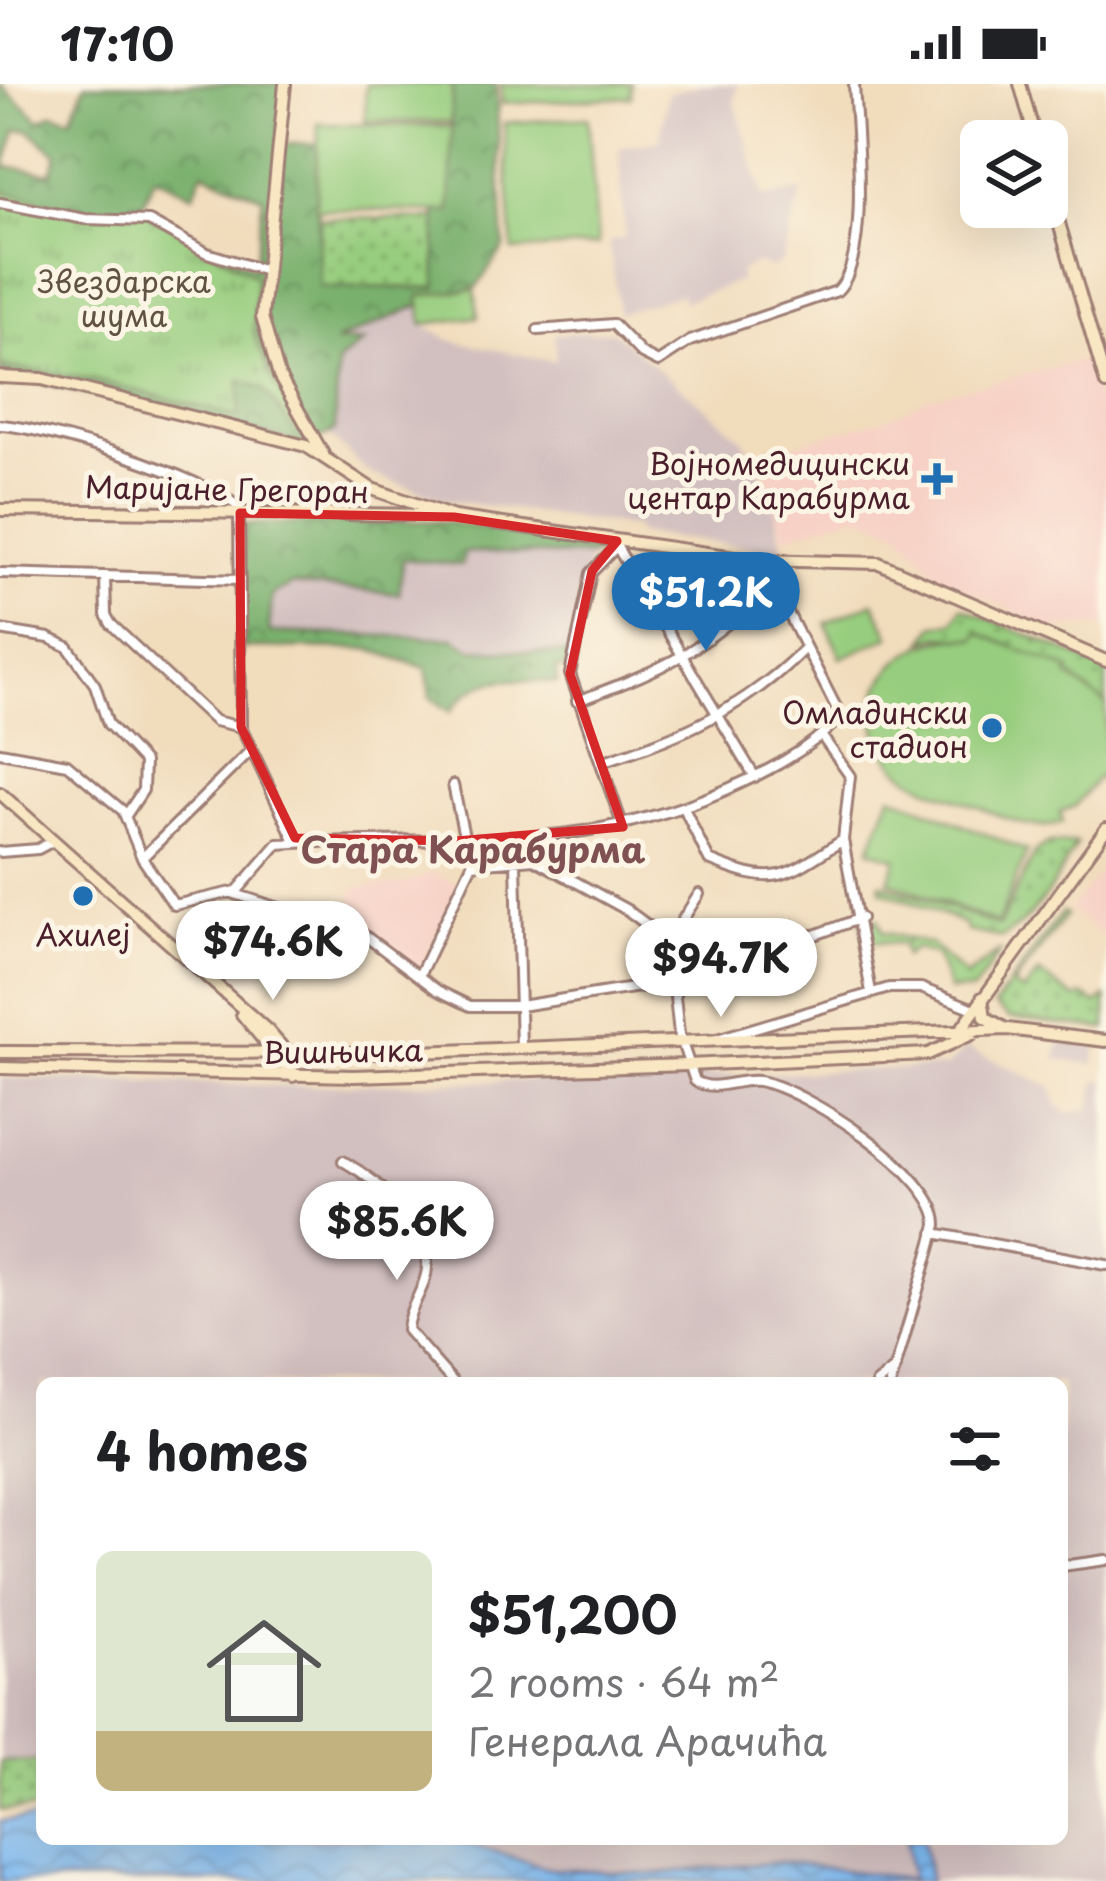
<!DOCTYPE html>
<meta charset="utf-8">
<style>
body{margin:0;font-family:"Playpen Sans",sans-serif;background:#f6f6f6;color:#202124;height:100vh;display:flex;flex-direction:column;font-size:45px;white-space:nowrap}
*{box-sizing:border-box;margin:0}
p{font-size:39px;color:#757577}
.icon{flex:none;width:66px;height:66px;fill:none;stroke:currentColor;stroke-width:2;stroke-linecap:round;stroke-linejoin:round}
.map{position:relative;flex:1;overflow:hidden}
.panel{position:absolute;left:36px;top:1293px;width:1032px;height:468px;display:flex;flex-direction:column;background:#fff;border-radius:18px;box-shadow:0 12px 48px #0002}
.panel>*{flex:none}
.controls{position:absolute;left:960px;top:36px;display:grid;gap:24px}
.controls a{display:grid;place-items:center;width:108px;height:108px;border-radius:18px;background:#fff;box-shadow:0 12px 48px #0002;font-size:60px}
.price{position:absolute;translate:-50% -102px;padding:0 27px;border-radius:42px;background:#fff;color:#222;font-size:39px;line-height:78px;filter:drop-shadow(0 3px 6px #0008)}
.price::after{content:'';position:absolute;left:50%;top:72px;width:36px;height:27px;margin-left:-18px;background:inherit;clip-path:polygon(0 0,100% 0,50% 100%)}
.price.selected{background:#1f6fb2;color:#fff}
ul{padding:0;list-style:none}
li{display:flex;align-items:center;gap:36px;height:300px;padding:0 60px}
li span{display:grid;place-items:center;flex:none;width:336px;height:240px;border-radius:18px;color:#555}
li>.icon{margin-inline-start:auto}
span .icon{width:144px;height:144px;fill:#fffc;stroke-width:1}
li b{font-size:51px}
h2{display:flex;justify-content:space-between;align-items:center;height:144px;padding:0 60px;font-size:51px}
.status{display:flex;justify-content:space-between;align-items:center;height:84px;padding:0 60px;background:#fff;direction:ltr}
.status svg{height:33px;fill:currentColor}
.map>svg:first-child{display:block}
.built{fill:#f7d1c6}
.industrial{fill:#d2bfbf}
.grass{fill:url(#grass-dots);stroke:#707654;stroke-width:3}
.forest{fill:url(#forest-crowns);stroke:#62684c;stroke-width:3;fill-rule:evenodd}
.park{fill:url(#park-tufts);stroke:#707654;stroke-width:3}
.pitch{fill:#97cd7e;stroke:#707654;stroke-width:3}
.water{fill:url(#water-waves);stroke:#646c8e;stroke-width:3}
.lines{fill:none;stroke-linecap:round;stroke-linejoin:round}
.street-casing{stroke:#9e7e74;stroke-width:14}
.secondary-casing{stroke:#9e7e74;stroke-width:16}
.street{stroke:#fff;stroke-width:8}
.secondary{stroke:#f9e7c3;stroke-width:10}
.marked{fill:none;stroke:#d62828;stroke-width:9;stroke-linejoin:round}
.poi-dot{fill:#1f6fb2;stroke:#fcf5e5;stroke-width:4.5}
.labels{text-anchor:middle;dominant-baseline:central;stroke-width:10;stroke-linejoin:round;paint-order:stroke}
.park-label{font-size:30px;fill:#615344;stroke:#fcf5e5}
.poi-label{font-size:30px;fill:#4a1f2b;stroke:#fcf5e5;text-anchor:end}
.street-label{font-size:30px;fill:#4a1f2b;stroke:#fcf5e5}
.quarter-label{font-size:36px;font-weight:bold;fill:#7f5152;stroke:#fcf5e5}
</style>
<div class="status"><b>17:10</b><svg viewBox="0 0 49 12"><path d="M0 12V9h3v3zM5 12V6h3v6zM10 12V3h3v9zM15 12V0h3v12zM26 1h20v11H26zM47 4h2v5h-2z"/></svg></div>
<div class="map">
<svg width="1106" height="1797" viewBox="0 0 1106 1797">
<defs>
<pattern id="grass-dots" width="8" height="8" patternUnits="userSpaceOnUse" patternTransform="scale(3)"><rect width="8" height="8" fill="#97cd7e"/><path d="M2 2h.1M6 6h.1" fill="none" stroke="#7da667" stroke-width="1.8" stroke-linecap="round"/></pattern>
<pattern id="forest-crowns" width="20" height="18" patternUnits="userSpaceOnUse" patternTransform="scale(3)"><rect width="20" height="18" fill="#79b06d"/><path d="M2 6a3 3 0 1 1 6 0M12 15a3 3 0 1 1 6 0" fill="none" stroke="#658f5a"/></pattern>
<pattern id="park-tufts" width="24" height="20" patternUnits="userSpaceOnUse" patternTransform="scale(3)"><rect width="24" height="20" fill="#97cd7e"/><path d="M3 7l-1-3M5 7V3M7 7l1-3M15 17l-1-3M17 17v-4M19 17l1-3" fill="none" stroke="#7da667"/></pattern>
<pattern id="water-waves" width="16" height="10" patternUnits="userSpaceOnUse" patternTransform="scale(3)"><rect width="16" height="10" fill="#7eb9f0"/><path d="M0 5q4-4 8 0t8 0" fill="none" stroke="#6996c3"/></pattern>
</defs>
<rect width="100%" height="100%" fill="#fcf5e5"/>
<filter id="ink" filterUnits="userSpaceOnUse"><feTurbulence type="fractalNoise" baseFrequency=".00833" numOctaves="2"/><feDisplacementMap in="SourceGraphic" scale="24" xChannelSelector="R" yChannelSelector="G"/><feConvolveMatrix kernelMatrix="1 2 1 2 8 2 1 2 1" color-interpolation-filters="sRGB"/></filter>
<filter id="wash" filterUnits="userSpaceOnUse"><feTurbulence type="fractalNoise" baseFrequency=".004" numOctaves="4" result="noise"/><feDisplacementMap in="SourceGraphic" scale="48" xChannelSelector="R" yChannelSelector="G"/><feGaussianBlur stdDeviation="2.7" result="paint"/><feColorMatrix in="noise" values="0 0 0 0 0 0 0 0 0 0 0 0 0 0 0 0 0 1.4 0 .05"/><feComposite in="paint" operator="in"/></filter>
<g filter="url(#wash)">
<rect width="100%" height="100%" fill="#f1dcbc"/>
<!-- built -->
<path class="built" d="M1085 276 1106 344V541L1051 544 941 494 899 447 856 431 783 453 762 370 893 332 930 313Z
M1106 780V854L1070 826Z
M432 788 460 801 418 888 372 853 344 842 355 803 406 799Z"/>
<!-- industrial -->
<path class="industrial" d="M704 0H738L734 15 763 113 802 107 782 178 771 184 757 179 740 188 739 197 683 218 681 210 619 229 609 158 625 154 619 64 660 56 668 9Z
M273 186 321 203 419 204 423 240 449 256 556 278 554 250 612 247 743 355 772 410 783 467 637 449 635 443 446 416 369 389 331 353 319 352Z
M274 444 603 463 589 478 580 504 566 582 453 562 262 554Z
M1061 958 1097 964 1094 980 1055 975Z
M966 964 1052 1003 1056 1020 1067 1029 1091 1025 1097 996 1106 997V1797H930L923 1755H1062V1299H42V1677L0 1678V994L299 1002 668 993 946 983Z
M453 1755H906L913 1795 552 1785Z"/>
<!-- grass -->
<path class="grass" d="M320 134 437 135V204L319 203Z
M962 523 1106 584V620L978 550 976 555 939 552 924 557 934 542 954 537Z
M1049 759H1077C1055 796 1043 828 1002 854L967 847 964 840 881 806V799L999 842 1035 768Z
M1062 828 1066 831 1013 901 1023 908 1039 889 1076 915 1083 911 1096 920 1106 913V945L1009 934 994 922Z
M861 834 878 835 883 848 931 860 966 892 1002 866 973 907H949L936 871 915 864 905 872 902 860 866 857Z
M42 1677 37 1692 42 1725 0 1726V1678Z"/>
<!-- forest -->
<path class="forest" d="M0 0 40 36 53 29 71 34 85 0H285L282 60H317L320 203 436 204V127H450L452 0H496L504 164 475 205 420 212V221L335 258H364L338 278 335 346 308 361 0 289ZM16 46H29L57 70 51 89 5 82ZM203 88 263 113 255 184 142 123 154 92 193 111Z
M438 437 605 462 593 472 465 468 461 481 403 475 399 510 293 500 272 511 269 548 454 554 472 565 571 570 570 584 556 585 557 599C514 595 476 589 451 628L431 614 426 584 368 565 243 564V440Z"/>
<!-- park -->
<path class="park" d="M0 107 95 129 142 123 256 193 254 250 272 294 308 352 297 350 263 305 240 296 239 333 90 295 0 282Z"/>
<!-- pitch -->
<path class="pitch" d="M366 0H452L451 38 365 37Z
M501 0H631V13L502 20Z
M588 33 598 161 513 167 504 39Z
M318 40 452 42 450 128 316 125Z
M475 205 478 233 423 240 419 212Z
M874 518 890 552 841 574 826 539Z
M979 549 1070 586 1068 592 1106 620V694L1098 693 1075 722 1060 728 1063 738C1034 749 1010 736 983 725 957 714 919 705 899 685 839 621 898 544 975 555Z
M891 711 1027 767 998 840 889 797 897 775 870 765Z"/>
<!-- water -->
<path class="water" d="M42 1734V1755H453L552 1785 649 1790 780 1778 912 1795 906 1755H923L930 1797H0V1737Z"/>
</g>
<g filter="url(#ink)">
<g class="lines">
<defs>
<path id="street" d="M0 119 85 135 149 137 207 169 266 187
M538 246 613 240 642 270 658 278 690 257 837 207C871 175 856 45 854 0
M0 341C48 343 203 393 239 423L241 643 296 759
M616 463 591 489 570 590 623 743
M617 463 755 693
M0 489 240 496
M105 492 106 531 111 540 215 637 241 643
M0 546 49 554 68 563 95 601 108 640 144 678 143 706 127 730
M577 617C672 582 709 564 781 490
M821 651 850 692 843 756 871 908
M0 668 67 680 123 727 142 774 174 821 237 807 278 760C443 749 570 775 728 705 768 687 806 668 836 637L837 625 783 519 781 494 786 476
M601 678C682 653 745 624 805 564
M453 701 465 757
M684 724 709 776C778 805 784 793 843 756
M533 754 534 775 627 826 669 857 679 950 695 997C715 1009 737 994 759 997 805 1005 938 1091 937 1141L891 1299
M0 768 38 765 53 757
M142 774 250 667
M516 779 521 963
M472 780 534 775
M235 810 364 851 437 906 470 922H520L771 882
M798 851H815L861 834
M669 857 699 810
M419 892 472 780 474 756
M717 955 889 904H921L974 925
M343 1077C378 1097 430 1138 427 1184 426 1205 408 1223 407 1246L454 1299
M934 1149 1106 1181
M877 1299 896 1284
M1062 1482 1106 1476"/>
<path id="secondary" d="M285 0 262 233 279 292 323 370
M1020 0 1036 57
M1047 98 1106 300
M0 293 42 295 306 362 372 405 454 433 756 476 879 479 1106 577
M0 426 433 431
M0 709 268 947 289 971 293 992
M982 914 985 933 1004 944
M242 930 293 992
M957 951 1106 745
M0 968 392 969 1007 945 1106 957
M0 984 354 992 687 981 928 970 972 950"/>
</defs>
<!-- street casing -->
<use href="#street" class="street-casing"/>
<!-- secondary casing -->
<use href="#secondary" class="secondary-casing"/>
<!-- street -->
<use href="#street" class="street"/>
<!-- secondary -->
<use href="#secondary" class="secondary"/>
</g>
</g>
<!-- marked area -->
<path class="marked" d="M240 429 454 433 617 457 592 487 570 590 623 743 456 757 295 754 241 643Z"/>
<!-- markers -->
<g class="poi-dot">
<path d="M931 377h12v12h12v12h-12v12h-12v-12h-12v-12h12z"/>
<circle cx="992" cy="644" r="12"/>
<circle cx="83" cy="812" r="12"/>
</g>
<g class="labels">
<!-- park labels -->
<g class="park-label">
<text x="124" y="196">Звездарска<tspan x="124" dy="34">шума</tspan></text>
</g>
<!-- poi labels -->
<g class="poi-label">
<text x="910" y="378">Војномедицински<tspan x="910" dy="34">центар Карабурма</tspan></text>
<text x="968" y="627">Омладински<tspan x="968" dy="34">стадион</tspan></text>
<text x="83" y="849" text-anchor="middle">Ахилеј</text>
</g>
<!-- street labels -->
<g class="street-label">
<text transform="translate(227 404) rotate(1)">Маријане Грегоран</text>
<text transform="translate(343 966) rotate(-1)">Вишњичка</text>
</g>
<!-- quarter labels -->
<g class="quarter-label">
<text x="473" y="764">Стара Карабурма</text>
</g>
</g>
</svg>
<div class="controls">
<a><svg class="icon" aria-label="layers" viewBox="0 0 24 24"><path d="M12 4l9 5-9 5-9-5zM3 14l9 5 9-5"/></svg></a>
</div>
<b class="price selected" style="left:706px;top:570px">$51.2K</b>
<b class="price" style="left:273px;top:919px">$74.6K</b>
<b class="price" style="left:721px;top:936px">$94.7K</b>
<b class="price" style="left:397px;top:1199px">$85.6K</b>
<section class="panel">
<h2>4 homes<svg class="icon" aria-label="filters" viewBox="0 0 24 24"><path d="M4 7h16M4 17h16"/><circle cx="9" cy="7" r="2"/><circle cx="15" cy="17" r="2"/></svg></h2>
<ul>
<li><span style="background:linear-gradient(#dfe7d0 75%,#c2b280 0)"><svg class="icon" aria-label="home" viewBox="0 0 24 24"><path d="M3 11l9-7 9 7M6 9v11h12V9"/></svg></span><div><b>$51,200</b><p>2 rooms · 64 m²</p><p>Генерала Арачића</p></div></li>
</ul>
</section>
</div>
